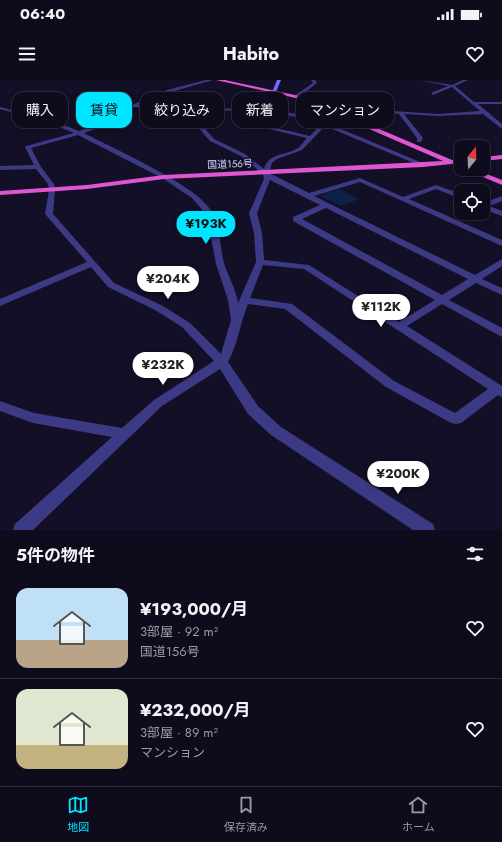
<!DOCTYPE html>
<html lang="ja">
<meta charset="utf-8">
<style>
body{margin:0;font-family:Jost,"Noto Sans JP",sans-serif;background:#171425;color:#f1f3f6;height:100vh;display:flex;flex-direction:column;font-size:15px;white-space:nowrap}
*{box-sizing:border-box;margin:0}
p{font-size:13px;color:#9b9ba3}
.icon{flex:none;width:22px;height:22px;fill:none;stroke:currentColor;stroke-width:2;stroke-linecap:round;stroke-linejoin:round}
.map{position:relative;height:450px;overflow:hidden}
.panel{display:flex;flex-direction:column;background:#0e0b1c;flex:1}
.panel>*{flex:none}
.top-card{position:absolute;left:12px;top:12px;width:478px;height:36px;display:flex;gap:8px}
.needle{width:26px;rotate:19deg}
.controls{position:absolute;left:454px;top:60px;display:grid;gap:8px}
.controls a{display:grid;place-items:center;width:36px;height:36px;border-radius:8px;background:#0e0b1c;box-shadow:0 2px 6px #0003,0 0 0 1px #2e2b3b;font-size:20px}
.price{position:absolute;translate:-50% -34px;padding:0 9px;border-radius:14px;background:#fff;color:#222;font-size:13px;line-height:26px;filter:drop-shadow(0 1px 2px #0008)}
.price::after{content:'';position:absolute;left:50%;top:24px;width:12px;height:9px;margin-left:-6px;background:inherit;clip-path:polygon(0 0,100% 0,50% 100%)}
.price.selected{background:#00e5ff;color:#111}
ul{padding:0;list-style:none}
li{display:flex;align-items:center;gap:12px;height:100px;padding:0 16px}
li+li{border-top:1px solid #2e2b3b}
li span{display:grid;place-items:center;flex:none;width:112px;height:80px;border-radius:12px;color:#555}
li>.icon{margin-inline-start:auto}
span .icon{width:48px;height:48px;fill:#fffc;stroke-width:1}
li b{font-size:17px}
h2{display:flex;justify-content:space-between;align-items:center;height:48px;padding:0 16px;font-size:17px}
.pill{padding:0 14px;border-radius:12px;background:#0e0b1c;box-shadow:0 2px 6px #0003,0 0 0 1px #2e2b3b;font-size:14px;line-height:36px}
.pill.selected{background:#00e5ff;color:#111}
.status{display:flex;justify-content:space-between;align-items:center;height:28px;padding:0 20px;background:#0e0b1c;direction:ltr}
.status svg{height:11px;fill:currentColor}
header{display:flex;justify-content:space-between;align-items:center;height:52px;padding:0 16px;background:#0e0b1c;font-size:18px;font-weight:700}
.tab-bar{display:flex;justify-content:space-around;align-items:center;height:56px;border-top:1px solid #2e2b3b;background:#0e0b1c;font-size:11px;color:#9b9ba3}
.tab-bar a{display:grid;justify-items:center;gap:2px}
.tab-bar .selected{color:#00e5ff}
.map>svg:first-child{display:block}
.water{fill:#0c2248}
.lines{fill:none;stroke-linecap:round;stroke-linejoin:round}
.minor{fill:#3d3a85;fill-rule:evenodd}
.secondary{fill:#6f6bff;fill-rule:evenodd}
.trunk{fill:#e055d1;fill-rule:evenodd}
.labels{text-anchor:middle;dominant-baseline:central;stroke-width:3;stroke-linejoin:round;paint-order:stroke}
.far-street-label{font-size:10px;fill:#d9d4ff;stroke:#130f26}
</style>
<div class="status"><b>06:40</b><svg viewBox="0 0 49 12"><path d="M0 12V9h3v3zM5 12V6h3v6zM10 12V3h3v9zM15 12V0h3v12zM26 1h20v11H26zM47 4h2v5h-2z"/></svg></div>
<header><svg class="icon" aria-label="menu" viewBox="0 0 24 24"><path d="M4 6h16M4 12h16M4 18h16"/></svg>Habito<svg class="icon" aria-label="heart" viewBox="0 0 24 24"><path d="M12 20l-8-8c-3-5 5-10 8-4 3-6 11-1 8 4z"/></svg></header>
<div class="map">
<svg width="502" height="450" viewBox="0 0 502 450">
<rect width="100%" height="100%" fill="#130f26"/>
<!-- water -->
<path class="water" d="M340 109 359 119 341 126 320 116Z"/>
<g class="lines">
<!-- minor -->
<path class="minor" d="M206 0H213L171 12 140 25 243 29 274 10 276 12 249 29 271 30 304 35 324 42 350 36 392 31 438 34 480 31 452 7 433 15 431 13 448 6 419 0 452 5 463 0H468L455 6 474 22H502V24H478L502 44V49L483 34 438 36 404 34 423 58 421 62H417V58L399 34 392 33 350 40 329 44 425 84V86H421L325 46 302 70 277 79 272 83 269 93 309 113 360 98 403 117 436 105 461 114V119L436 109 409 119 502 160V166L360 102 314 116 475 195 502 179V186L482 199 502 208V215L476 203 449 220 502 248V257L442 224 407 246 502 306V317L498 315 461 343 456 344 451 343 386 307 285 229 248 224C240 243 238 264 228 282L258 326 281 347 433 444 435 450H413L271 355 248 334 220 289 162 326 33 450H13L15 444 112 357 33 343 0 331V321L34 333 122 348 154 320 214 281 182 247 155 230 108 207 91 187 0 226V219L87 182 45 134 49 110 48 104 36 89 0 90V86L34 85 25 67 26 66 74 53 47 42 0 29V27L51 40 79 51 120 37 130 27 80 20 78 18 132 25 167 10ZM134 27 181 29 184 36 197 46 210 61 241 76 263 94 264 99 249 133 254 153 256 182 238 223C236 209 228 196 224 183 220 166 220 148 212 132 199 106 112 68 84 53L124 39ZM186 29 239 31 231 36V38L243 43 307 58C304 61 301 66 298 68 286 76 269 72 264 89L245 74 214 59 201 44 188 34ZM245 31C273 33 295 34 320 45L310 56 247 41 237 37ZM78 55 162 98 192 118 204 132 208 141 216 184 228 220 231 240 221 274 190 243 163 226 114 203 53 134 55 110 54 104 41 87 31 68ZM270 100 320 125 293 137V141L435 220 399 242 309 185 264 180 262 153 257 133ZM326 128 468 199 442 215 302 139ZM263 185 304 189 488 309 455 333 394 301 292 224 250 218Z
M311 0H315L317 3 298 18H294V16L313 3Z
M502 116V121L489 126 502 131V136L483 129V123Z"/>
<!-- secondary -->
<path class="secondary" d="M277 0H281L276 12H272Z"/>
<!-- trunk -->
<path class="trunk" d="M216 0H225L304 17 452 80 461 79V83L423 87 164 99 87 109 0 115V111L87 105 164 95 443 81 300 19Z
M502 75V79L483 81V77Z
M464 89H474L502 100V105Z"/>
</g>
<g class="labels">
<!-- far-street labels -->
<g class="far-street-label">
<text transform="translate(230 84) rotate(-2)">国道156号</text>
</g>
</g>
</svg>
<div class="controls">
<a><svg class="needle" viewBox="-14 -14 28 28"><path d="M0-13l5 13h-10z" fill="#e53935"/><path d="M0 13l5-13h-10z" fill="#9b9ba3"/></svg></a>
<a><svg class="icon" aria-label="locate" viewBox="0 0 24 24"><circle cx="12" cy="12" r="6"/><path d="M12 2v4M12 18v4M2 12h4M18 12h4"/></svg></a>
</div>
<b class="price selected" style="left:206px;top:165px">¥193K</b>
<b class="price" style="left:168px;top:220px">¥204K</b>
<b class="price" style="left:381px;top:248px">¥112K</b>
<b class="price" style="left:163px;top:306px">¥232K</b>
<b class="price" style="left:398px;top:415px">¥200K</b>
<div class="top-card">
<a class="pill">購入</a>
<a class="pill selected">賃貸</a>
<a class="pill">絞り込み</a>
<a class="pill">新着</a>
<a class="pill">マンション</a>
</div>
</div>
<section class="panel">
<h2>5件の物件<svg class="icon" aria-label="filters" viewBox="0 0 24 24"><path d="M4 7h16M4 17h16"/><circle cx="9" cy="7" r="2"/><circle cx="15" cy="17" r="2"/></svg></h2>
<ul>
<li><span style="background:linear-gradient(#bfe0f5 65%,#b9a48a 0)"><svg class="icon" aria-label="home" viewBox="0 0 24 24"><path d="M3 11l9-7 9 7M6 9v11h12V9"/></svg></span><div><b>¥193,000/月</b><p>3部屋 · 92 m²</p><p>国道156号</p></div><svg class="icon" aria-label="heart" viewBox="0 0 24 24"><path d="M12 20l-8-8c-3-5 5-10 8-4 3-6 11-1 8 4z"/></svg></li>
<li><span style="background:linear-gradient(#dfe7d0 70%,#c2b280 0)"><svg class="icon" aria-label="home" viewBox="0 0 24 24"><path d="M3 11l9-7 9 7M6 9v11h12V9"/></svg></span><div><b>¥232,000/月</b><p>3部屋 · 89 m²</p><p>マンション</p></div><svg class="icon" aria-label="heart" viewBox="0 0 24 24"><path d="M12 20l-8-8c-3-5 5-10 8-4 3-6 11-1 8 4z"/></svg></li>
</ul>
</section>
<nav class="tab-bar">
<a class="selected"><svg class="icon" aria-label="map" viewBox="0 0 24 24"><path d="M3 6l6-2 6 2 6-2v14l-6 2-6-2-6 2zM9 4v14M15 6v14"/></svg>地図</a>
<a><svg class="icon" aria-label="saved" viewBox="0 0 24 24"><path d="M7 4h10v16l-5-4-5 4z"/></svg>保存済み</a>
<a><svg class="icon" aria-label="home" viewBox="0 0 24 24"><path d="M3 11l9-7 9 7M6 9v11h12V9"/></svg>ホーム</a>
</nav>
